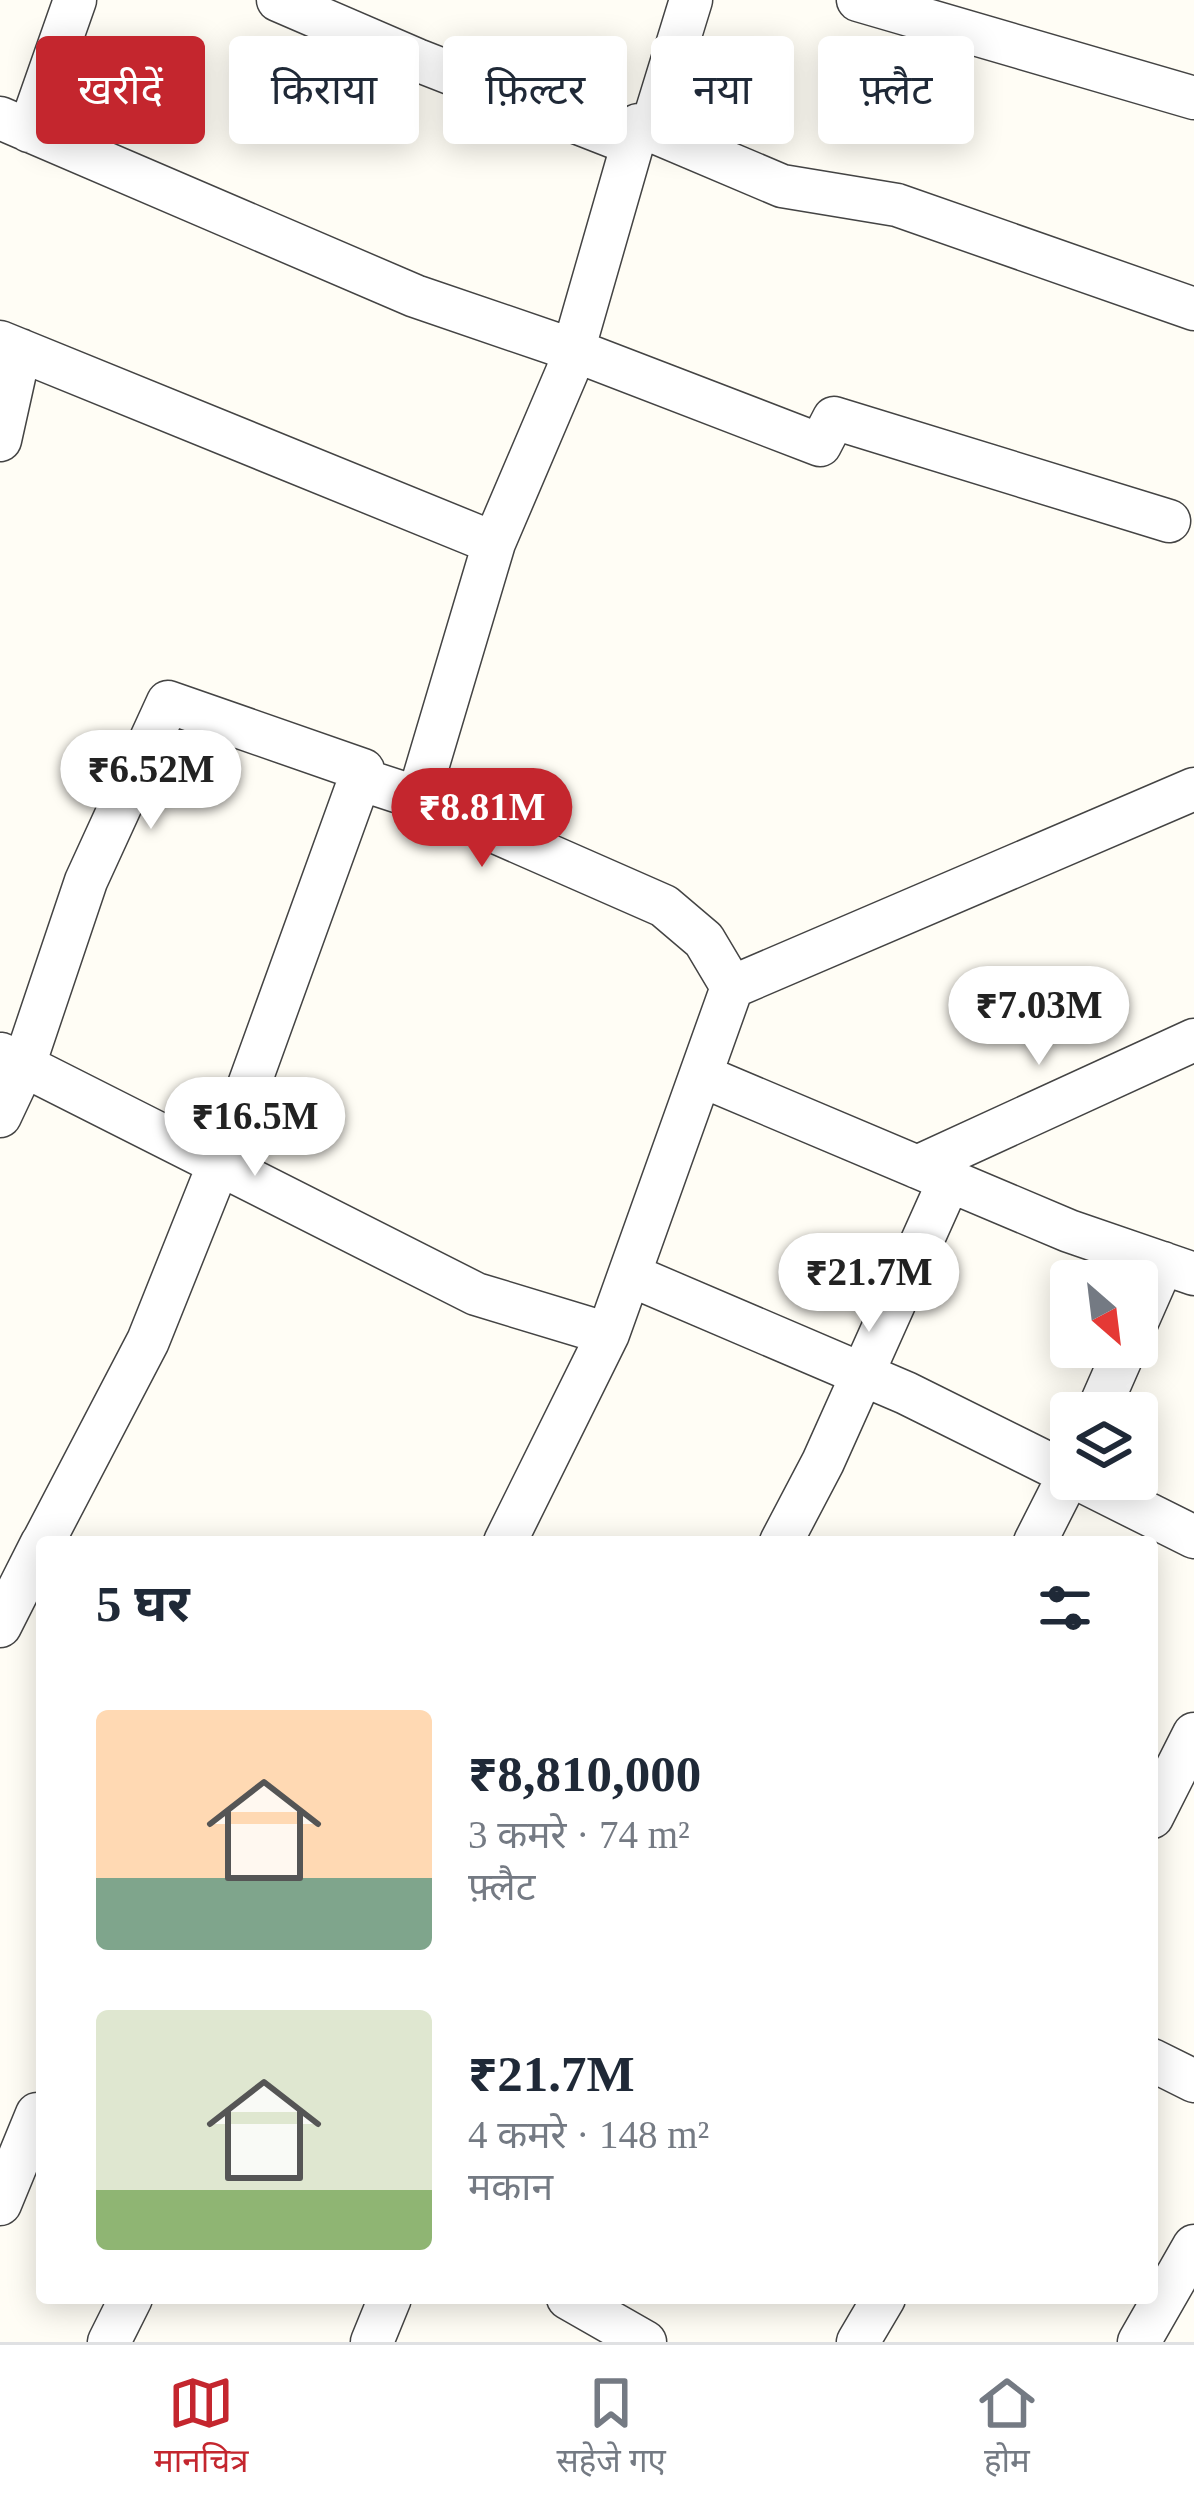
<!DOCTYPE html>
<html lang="hi">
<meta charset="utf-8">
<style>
body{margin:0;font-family:"Times New Roman","Noto Sans Devanagari",serif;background:#f6f6f7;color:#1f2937;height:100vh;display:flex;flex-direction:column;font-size:45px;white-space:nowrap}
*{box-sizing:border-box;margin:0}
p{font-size:39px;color:#747a83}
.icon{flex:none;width:66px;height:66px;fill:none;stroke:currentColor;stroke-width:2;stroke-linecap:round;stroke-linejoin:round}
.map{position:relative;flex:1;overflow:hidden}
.side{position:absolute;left:36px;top:1536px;width:1122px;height:768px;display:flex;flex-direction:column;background:#fff;border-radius:12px;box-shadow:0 6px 30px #0003}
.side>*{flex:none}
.banner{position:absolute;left:36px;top:36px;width:1122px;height:108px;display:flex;gap:24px}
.needle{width:78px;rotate:152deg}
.fabs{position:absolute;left:1050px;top:1260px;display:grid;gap:24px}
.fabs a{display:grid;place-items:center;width:108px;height:108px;border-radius:12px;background:#fff;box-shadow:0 6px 30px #0003;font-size:60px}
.price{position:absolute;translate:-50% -102px;padding:0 27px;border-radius:42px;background:#fff;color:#222;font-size:39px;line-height:78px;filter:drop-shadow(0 3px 6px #0008)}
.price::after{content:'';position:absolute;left:50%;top:72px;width:36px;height:27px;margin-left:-18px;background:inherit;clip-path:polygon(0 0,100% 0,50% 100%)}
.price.selected{background:#c4262e;color:#fff}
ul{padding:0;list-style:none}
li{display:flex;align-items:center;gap:36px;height:300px;padding:0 60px}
li span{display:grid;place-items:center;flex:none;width:336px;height:240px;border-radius:12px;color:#555}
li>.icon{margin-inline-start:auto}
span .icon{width:144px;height:144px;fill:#fffc;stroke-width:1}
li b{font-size:51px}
h2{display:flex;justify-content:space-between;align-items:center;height:144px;padding:0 60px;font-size:51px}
.tag{padding:0 42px;border-radius:12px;background:#fff;box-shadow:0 6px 30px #0003;font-size:42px;line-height:108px}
.tag.selected{background:#c4262e;color:#fff}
.menu{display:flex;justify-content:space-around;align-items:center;height:168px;border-top:3px solid #e0e1e3;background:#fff;font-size:33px;color:#747a83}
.menu a{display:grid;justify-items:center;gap:6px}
.menu .selected{color:#c4262e}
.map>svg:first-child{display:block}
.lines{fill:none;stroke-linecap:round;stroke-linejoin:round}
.minor-casing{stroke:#444;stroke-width:45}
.minor{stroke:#fff;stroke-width:42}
</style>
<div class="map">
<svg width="1194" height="2342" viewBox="0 0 1194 2342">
<rect width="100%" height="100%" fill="#fffdf5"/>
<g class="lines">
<defs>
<path id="minor" d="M278 0 417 60 632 144
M858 0 1194 98
M0 118 415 296 573 350 820 445 834 418 1169 521
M651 130 691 0
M29 131 75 0
M0 342 494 543 567 372 638 125 782 186 897 205 1194 309
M0 440 20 350
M360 779 418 798 664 906 704 940 732 987 608 1334 505 1542
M418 798 494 543
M732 987 1194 789
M1 1054 476 1294 608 1334
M702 1076 1069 1231 1194 1274
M0 1116 24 1065 86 881 168 702 363 770 236 1121 148 1341 43 1542
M917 1167 1194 1040
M630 1275 906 1393 1071 1475
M1137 1322 1163 1263
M1097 1413 1126 1347
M1078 1479 1194 1537
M781 1542 823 1462 949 1181
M1035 1542 1071 1471
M0 1626 42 1543
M1152 1817 1194 1734
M1152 2060 1194 2081
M0 2204 37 2114
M568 2298 645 2342
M109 2342 131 2298
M372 2342 390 2298
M858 2342 884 2298
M1139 2342 1194 2246"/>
</defs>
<!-- minor casing -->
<use href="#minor" class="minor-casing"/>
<!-- minor -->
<use href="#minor" class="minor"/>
</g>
</svg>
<div class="fabs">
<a><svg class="needle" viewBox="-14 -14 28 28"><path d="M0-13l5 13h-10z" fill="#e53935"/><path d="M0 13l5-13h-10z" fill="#747a83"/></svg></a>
<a><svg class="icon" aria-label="layers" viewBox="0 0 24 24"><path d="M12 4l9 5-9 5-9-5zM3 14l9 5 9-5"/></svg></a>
</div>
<b class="price" style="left:151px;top:832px">₹6.52M</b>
<b class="price selected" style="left:482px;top:870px">₹8.81M</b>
<b class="price" style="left:1039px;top:1068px">₹7.03M</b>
<b class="price" style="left:255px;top:1179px">₹16.5M</b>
<b class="price" style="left:869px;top:1335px">₹21.7M</b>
<div class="banner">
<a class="tag selected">खरीदें</a>
<a class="tag">किराया</a>
<a class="tag">फ़िल्टर</a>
<a class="tag">नया</a>
<a class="tag">फ़्लैट</a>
</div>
<section class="side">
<h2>5 घर<svg class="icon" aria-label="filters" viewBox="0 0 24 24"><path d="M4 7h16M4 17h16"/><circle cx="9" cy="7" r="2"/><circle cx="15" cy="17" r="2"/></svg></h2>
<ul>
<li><span style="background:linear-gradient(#ffd9b3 70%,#7fa58c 0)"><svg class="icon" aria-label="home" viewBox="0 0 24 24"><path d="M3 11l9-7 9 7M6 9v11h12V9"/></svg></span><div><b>₹8,810,000</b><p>3 कमरे · 74 m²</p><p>फ़्लैट</p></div></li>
<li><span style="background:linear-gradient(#dfe7d0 75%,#8fb573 0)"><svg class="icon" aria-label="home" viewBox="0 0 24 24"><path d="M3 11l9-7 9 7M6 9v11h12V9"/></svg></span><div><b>₹21.7M</b><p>4 कमरे · 148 m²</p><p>मकान</p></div></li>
</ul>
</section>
</div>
<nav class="menu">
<a class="selected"><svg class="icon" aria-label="map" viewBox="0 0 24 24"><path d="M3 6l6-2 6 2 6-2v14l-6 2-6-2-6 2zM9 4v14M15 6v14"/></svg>मानचित्र</a>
<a><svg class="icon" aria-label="saved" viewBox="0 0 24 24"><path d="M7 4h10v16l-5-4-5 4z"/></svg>सहेजे गए</a>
<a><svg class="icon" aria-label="home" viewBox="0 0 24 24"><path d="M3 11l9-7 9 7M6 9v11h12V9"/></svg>होम</a>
</nav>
